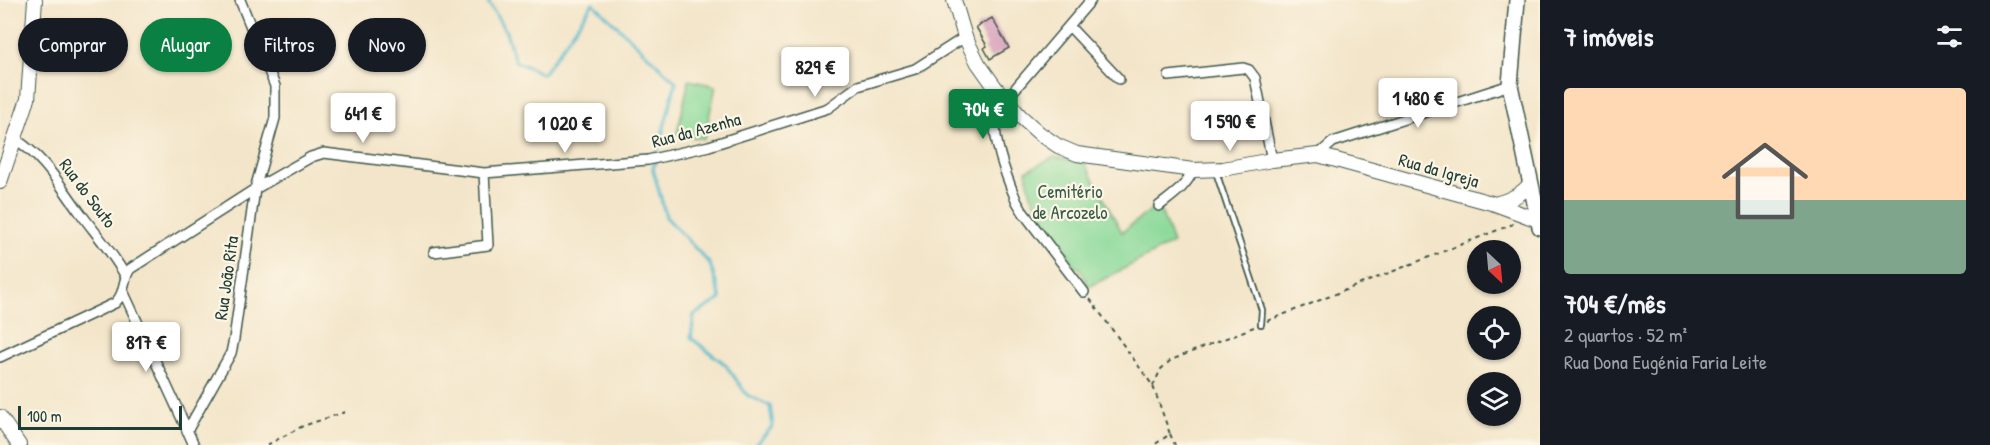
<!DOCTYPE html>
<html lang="pt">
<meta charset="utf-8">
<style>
body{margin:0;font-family:"Patrick Hand",sans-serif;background:#242831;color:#f1f3f6;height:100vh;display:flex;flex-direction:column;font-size:22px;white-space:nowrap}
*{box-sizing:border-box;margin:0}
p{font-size:20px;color:#9ea1a6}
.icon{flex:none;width:33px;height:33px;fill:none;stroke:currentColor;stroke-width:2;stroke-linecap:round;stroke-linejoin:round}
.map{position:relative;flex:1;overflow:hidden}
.details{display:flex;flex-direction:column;background:#171b24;width:450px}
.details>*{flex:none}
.hud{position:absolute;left:18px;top:18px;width:570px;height:54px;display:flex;gap:12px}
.needle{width:39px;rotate:154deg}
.buttons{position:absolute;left:1467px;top:240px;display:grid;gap:12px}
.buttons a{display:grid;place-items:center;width:54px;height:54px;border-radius:50%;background:#171b24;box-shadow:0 2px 4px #0004;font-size:30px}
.scale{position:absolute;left:18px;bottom:15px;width:164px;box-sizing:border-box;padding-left:6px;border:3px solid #1f3d34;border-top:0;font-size:16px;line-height:21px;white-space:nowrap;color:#1f3d34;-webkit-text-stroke:4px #fcf5e5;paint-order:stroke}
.price{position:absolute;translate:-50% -51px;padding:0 14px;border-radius:6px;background:#fff;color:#222;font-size:20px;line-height:39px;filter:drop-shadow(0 2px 3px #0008)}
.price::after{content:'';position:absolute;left:50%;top:36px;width:18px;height:14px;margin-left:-9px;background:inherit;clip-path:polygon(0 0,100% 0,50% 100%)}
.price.active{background:#0b8043;color:#fff}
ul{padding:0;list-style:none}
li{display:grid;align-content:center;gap:12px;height:318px;padding:0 24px}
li+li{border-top:2px solid #363941}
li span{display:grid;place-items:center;height:186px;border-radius:6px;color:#555}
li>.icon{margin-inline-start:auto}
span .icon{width:108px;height:108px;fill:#fffc;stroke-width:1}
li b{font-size:26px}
h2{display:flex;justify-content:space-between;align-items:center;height:72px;padding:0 24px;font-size:26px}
.tag{padding:0 21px;border-radius:27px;background:#171b24;box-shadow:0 2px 4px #0004;font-size:21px;line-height:54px}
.tag.active{background:#0b8043;color:#fff}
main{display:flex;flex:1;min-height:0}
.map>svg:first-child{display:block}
.green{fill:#8ad999;stroke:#548b66;stroke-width:1.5}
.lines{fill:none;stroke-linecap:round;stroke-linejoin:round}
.stream{stroke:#4fb9cc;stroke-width:3}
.building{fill:#d7a1bc}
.lane-casing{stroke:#3f564a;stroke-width:8}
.street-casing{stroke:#3f564a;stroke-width:12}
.secondary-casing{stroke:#3f564a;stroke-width:16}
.primary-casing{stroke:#3f564a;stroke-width:18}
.path{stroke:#3f564a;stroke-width:2;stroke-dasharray:4.5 4.5;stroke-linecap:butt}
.lane{stroke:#fff;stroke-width:4.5}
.street{stroke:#fff;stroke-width:9}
.secondary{stroke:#fff;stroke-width:14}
.primary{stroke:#fff;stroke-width:15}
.labels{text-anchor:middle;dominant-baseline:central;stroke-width:4.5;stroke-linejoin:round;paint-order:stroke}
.street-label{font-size:18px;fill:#1f3d34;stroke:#fcf5e5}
.park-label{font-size:18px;fill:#345c48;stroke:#fcf5e5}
</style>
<main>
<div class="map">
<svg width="1540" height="445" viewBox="0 0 1540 445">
<rect width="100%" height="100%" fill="#fcf5e5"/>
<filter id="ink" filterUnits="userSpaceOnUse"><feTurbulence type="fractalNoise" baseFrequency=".0167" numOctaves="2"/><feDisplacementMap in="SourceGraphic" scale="12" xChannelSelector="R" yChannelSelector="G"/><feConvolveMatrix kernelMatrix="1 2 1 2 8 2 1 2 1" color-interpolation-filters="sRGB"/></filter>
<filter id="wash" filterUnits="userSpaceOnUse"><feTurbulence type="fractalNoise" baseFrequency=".008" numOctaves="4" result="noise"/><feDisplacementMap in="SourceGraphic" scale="24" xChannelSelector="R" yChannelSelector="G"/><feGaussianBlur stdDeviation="1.35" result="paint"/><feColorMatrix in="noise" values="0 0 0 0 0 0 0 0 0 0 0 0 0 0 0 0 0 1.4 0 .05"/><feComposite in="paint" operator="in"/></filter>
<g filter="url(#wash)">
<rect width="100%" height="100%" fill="#f3e5c9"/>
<!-- green -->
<path class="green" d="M689 80 716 86 704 139 677 134Z
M1054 157 1084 162 1122 232 1156 206 1162 214 1173 243 1089 287 1079 267 1075 268 1061 240 1056 241 1030 192 1026 171Z"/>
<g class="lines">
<!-- stream -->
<path class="stream" d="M487 0 506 32 515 61 543 74 593 3 676 82 653 169 666 217 710 264 721 299 694 315 691 338 725 364 747 395 770 406 773 426 755 445"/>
</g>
<g id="blocks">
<!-- building -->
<path class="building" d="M992 18 1009 48 990 59 984 48 987 46 976 27Z"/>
</g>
</g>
<g filter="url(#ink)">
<use href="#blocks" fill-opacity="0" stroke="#3f564a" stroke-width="1.5"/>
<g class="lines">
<defs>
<path id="lane" d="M1216 172 1262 310 1261 324"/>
<path id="street" d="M1069 26 1119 79
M1169 76 1243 68 1249 70 1255 78 1272 160
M15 139C46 159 58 183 79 211 95 233 112 252 125 275
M1318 155 1333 142 1510 85
M1159 206C1173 195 1186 187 1193 170
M434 252 488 245 484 173
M123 291 194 445
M1084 292 1023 212 1017 202C1008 181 986 126 999 106 1001 102 1006 99 1009 96L1091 0
M0 357 115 303C126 293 122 280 130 269L255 189 311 157 324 153 484 173 648 160 709 146 828 108 858 86 915 69 965 37
M187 431 231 353 234 339 255 189 275 118V86L240 0"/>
<path id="secondary" d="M954 0 965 37 978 63 995 87 1020 116 1039 133 1058 146 1077 154 1193 170 1223 169 1272 160 1318 155 1495 204 1538 220
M0 182 28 99 35 0
M1495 204C1509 200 1520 196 1530 184
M0 417 19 445"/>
<path id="primary" d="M1517 0 1510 85 1540 227"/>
</defs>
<!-- lane casing -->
<use href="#lane" class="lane-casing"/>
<!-- street casing -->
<use href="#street" class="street-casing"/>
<!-- secondary casing -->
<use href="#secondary" class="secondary-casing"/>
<!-- primary casing -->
<use href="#primary" class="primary-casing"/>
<!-- path -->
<path class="path" d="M1090 299 1153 386 1170 434 1154 445
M1267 321 1513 224
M1153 386 1161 369 1171 360 1254 327
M1170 434 1175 445
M267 445 303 426 345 412"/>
<!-- lane -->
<use href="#lane" class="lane"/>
<!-- street -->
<use href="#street" class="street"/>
<!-- secondary -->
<use href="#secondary" class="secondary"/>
<!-- primary -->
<use href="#primary" class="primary"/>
</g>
</g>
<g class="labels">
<!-- street labels -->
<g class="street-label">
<text transform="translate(696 130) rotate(-15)">Rua da Azenha</text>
<text transform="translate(1439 170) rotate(16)">Rua da Igreja</text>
<text transform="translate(88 193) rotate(53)">Rua do Souto</text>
<text transform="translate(226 278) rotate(-82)">Rua João Rita</text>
</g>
<!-- park labels -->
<g class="park-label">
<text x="1070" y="191">Cemitério<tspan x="1070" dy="21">de Arcozelo</tspan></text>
</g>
</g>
</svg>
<div class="buttons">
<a><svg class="needle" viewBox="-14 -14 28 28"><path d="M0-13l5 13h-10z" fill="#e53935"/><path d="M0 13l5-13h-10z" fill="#9ea1a6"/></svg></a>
<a><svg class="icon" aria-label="locate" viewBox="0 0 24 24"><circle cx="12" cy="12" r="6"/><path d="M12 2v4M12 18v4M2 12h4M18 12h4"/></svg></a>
<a><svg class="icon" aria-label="layers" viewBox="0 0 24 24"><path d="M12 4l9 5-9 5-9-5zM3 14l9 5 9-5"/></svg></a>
</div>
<div class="scale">100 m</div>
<b class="price" style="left:815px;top:98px">829 €</b>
<b class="price" style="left:1418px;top:129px">1 480 €</b>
<b class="price active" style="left:983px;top:140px">704 €</b>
<b class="price" style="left:363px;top:144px">641 €</b>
<b class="price" style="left:1230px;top:152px">1 590 €</b>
<b class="price" style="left:565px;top:154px">1 020 €</b>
<b class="price" style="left:146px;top:373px">817 €</b>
<div class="hud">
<a class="tag">Comprar</a>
<a class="tag active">Alugar</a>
<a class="tag">Filtros</a>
<a class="tag">Novo</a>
</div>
</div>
<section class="details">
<h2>7 imóveis<svg class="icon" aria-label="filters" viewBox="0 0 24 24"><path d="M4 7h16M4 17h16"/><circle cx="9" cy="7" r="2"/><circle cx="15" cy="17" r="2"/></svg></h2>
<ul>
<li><span style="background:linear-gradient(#ffd9b3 60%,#7fa58c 0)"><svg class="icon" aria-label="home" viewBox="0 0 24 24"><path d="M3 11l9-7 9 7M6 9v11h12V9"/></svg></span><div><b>704 €/mês</b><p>2 quartos · 52 m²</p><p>Rua Dona Eugénia Faria Leite</p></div></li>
</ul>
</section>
</main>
